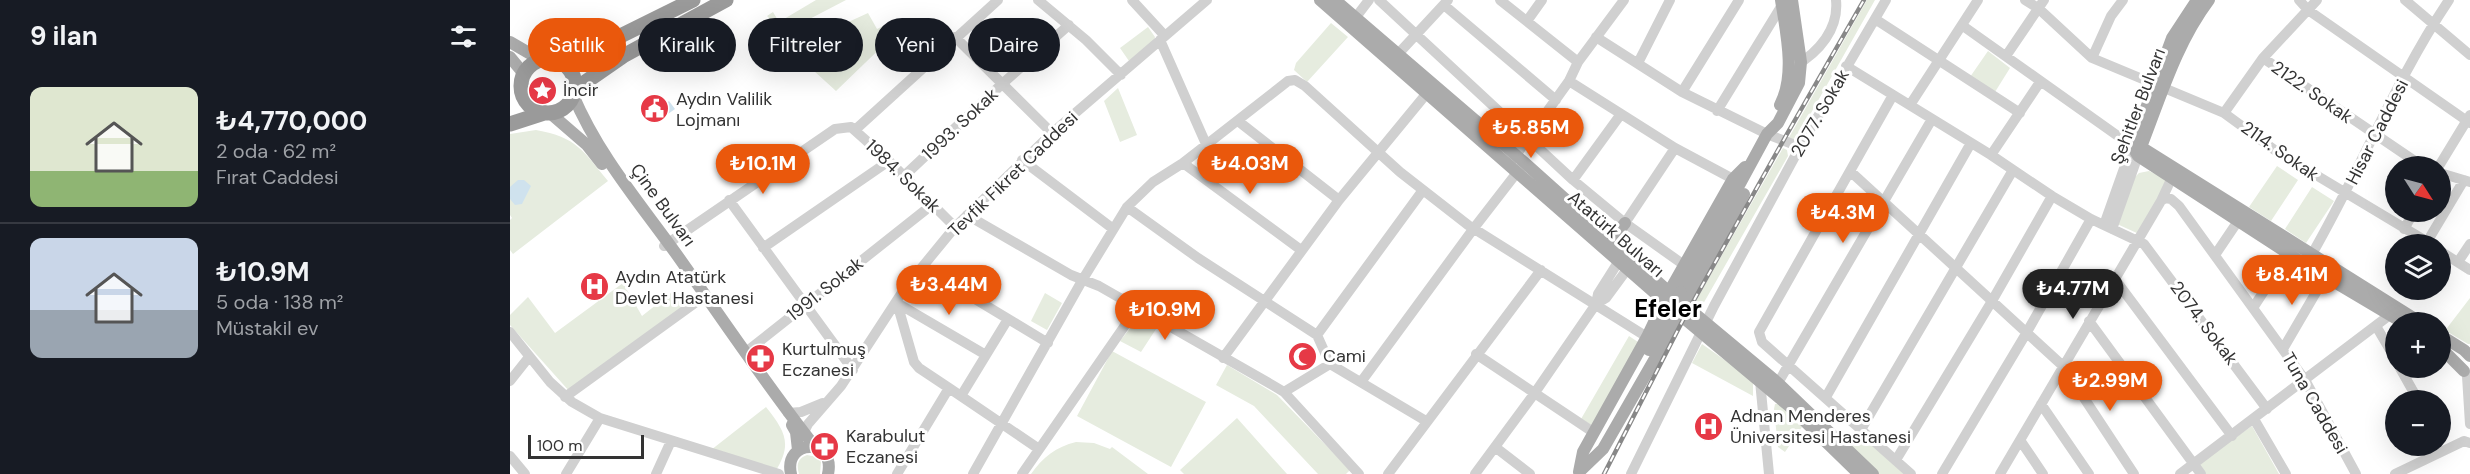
<!DOCTYPE html>
<html lang="tr">
<meta charset="utf-8">
<style>
body{margin:0;font-family:"DM Sans",sans-serif;background:#242831;color:#f1f3f6;height:100vh;display:flex;flex-direction:column;font-size:22px;white-space:nowrap}
*{box-sizing:border-box;margin:0}
p{font-size:20px;color:#9ea1a6}
.icon{flex:none;width:33px;height:33px;fill:none;stroke:currentColor;stroke-width:2;stroke-linecap:round;stroke-linejoin:round}
.map{position:relative;flex:1;overflow:hidden}
.side{display:flex;flex-direction:column;background:#171b24;width:510px}
.side>*{flex:none}
.banner{position:absolute;left:18px;top:18px;width:570px;height:54px;display:flex;gap:12px}
.needle{width:39px;rotate:126deg}
.controls{position:absolute;left:1875px;top:156px;display:grid;gap:12px}
.controls a{display:grid;place-items:center;width:66px;height:66px;border-radius:50%;background:#171b24;box-shadow:0 6px 24px #0002;font-size:30px}
.scale{position:absolute;left:18px;bottom:15px;width:116px;box-sizing:border-box;padding-left:6px;border:3px solid #333;border-top:0;font-size:16px;line-height:21px;white-space:nowrap;color:#333;-webkit-text-stroke:4px #fff;paint-order:stroke}
.price{position:absolute;translate:-50% -51px;padding:0 14px;border-radius:21px;background:#ea580c;color:#fff;font-size:20px;line-height:39px;filter:drop-shadow(0 2px 3px #0008)}
.price::after{content:'';position:absolute;left:50%;top:36px;width:18px;height:14px;margin-left:-9px;background:inherit;clip-path:polygon(0 0,100% 0,50% 100%)}
.price.selected{background:#222;color:#fff}
ul{padding:0;list-style:none}
li{display:flex;align-items:center;gap:18px;height:150px;padding:0 30px}
li+li{border-top:2px solid #363941}
li span{display:grid;place-items:center;flex:none;width:168px;height:120px;border-radius:12px;color:#555}
li>.icon{margin-inline-start:auto}
span .icon{width:72px;height:72px;fill:#fffc;stroke-width:1}
li b{font-size:26px}
h2{display:flex;justify-content:space-between;align-items:center;height:72px;padding:0 30px;font-size:26px}
.chip{padding:0 21px;border-radius:27px;background:#171b24;box-shadow:0 6px 24px #0002;font-size:21px;line-height:54px}
.chip.selected{background:#ea580c;color:#fff}
main{display:flex;flex:1;min-height:0}
.map>svg:first-child{display:block}
.green{fill:#e6ecdf}
.water{fill:#cfe2ee}
.lines{fill:none;stroke-linecap:round;stroke-linejoin:round}
.minor{stroke:#d0d0d0;stroke-width:10}
.major{stroke:#ababab;stroke-width:12}
.highway{stroke:#9a9a9a;stroke-width:15}
.rail-casing{stroke:#888;stroke-width:4.5}
.rail{stroke:#fff;stroke-width:2;stroke-dasharray:7;stroke-linecap:butt}
.major-bridge{stroke:#ababab;stroke-width:12}
.labels{text-anchor:middle;dominant-baseline:central;stroke-width:6;stroke-linejoin:round;paint-order:stroke}
.poi-label{font-size:18px;fill:#333;stroke:#fff;text-anchor:start}
.street-label{font-size:18px;fill:#333;stroke:#fff}
.district-label{font-size:24px;font-weight:bold;fill:#000;stroke:#fff}
</style>
<main>
<section class="side">
<h2>9 ilan<svg class="icon" aria-label="filters" viewBox="0 0 24 24"><path d="M4 7h16M4 17h16"/><circle cx="9" cy="7" r="2"/><circle cx="15" cy="17" r="2"/></svg></h2>
<ul>
<li><span style="background:linear-gradient(#dfe7d0 70%,#8fb573 0)"><svg class="icon" aria-label="home" viewBox="0 0 24 24"><path d="M3 11l9-7 9 7M6 9v11h12V9"/></svg></span><div><b>₺4,770,000</b><p>2 oda · 62 m²</p><p>Fırat Caddesi</p></div></li>
<li><span style="background:linear-gradient(#c9d6e8 60%,#9aa5b1 0)"><svg class="icon" aria-label="home" viewBox="0 0 24 24"><path d="M3 11l9-7 9 7M6 9v11h12V9"/></svg></span><div><b>₺10.9M</b><p>5 oda · 138 m²</p><p>Müstakil ev</p></div></li>
</ul>
</section>
<div class="map">
<svg width="1960" height="474" viewBox="0 0 1960 474">
<rect width="100%" height="100%" fill="#fff"/>
<!-- green -->
<path class="green" d="M306 0H336L267 36 266 32 269 28 257 16 263 12 269 22Z
M1357 0H1365L1288 136 1279 142 1277 141Z
M358 13 367 29 379 23 385 34 326 91 270 40 303 23 310 35Z
M821 23 838 37 797 82 784 70 786 63Z
M638 27 645 37 644 41 619 61 610 48Z
M1478 51 1500 68 1485 92 1460 77Z
M608 88 627 135 610 142 594 101Z
M26 130C67 137 73 151 98 181L3 254 0 250V220L2 218 0 215V134Z
M1273 148 1277 150 1278 156 1189 311 1183 306Z
M1767 166 1788 180 1761 221 1739 207Z
M1639 171 1658 180 1629 234 1607 224 1624 178 1629 173Z
M1802 187 1824 201 1796 243 1775 229Z
M113 283 132 316 166 289 177 308 60 392 0 325V315L18 297 45 333Z
M535 293 552 303 537 330 521 321Z
M1960 298V344H1958L1938 332 1937 328Z
M629 317 646 329 631 352 610 341Z
M1119 336 1131 344 1083 426 1071 419Z
M1192 344 1243 380V396L1182 363Z
M602 351 696 402 661 467 567 416Z
M717 365 767 395 840 470 836 474H808L744 406 706 385Z
M1265 404H1270L1292 427 1275 452 1268 447 1264 409Z
M256 407C275 431 283 444 265 472L201 450Z
M727 418 777 474H674L670 470Z
M1742 426 1769 474H1694L1687 464Z
M1351 432 1399 474H1367L1338 447Z
M566 442 584 443 600 449 602 447 638 474H521C533 457 546 447 566 442Z
M297 455 307 457 311 462 310 474H289C286 465 288 458 297 455Z"/>
<!-- water -->
<path class="water" d="M159 101 165 109 148 121 143 114Z
M8 180H14L21 186 12 204 5 205 0 199V187Z"/>
<g class="lines">
<!-- minor -->
<path class="minor" d="M528 0 576 40 611 75
M622 0 655 36
M869 0 1063 180 1115 223 1174 265
M990 0 1068 62
M1515 0 1528 8 1582 58 1714 113 1766 151 1921 244
M1789 0 1798 10 1960 123
M1895 0 1960 55
M934 5 1046 100
M846 17 859 0
M1365 19 1510 113
M1017 21 1032 0
M1453 26 1622 146 1631 147 1602 229
M445 37 542 133
M1086 37 1172 92 1257 134 1290 147
M650 40 696 144
M888 54 938 0
M1496 56 1534 0
M1582 58 1601 16 1613 0
M1753 58 1912 166
M1128 63 1160 0
M1285 66C1309 52 1329 29 1326 0
M1336 66 1481 155 1542 196 1581 219 1634 244 1757 409
M1059 81 1165 148 1223 179
M1172 92 1229 0
M1383 95 1249 332 1252 342 1401 474
M1400 105 1468 0
M1207 111 1272 5
M1714 113 1753 58 1807 0
M728 121 829 200
M345 130 488 0
M1481 155 1530 82
M512 160 602 228
M1001 162 1059 81 1068 62 1114 0
M673 163 791 250
M1929 166 1960 115
M1341 172 1553 366 1624 474
M1930 173 1960 182
M394 176 492 84 559 25
M1063 180 1111 114
M219 200 343 370
M1651 201 1655 198 1661 199 1669 206 1795 380 1846 474
M617 207 688 258 807 335
M457 215 561 275 589 286 764 386 774 392 849 474
M1115 223 1165 148
M1594 225 1622 146
M1894 229 1904 212
M1917 242 1954 180
M154 246 325 129 341 127 379 161 445 227
M253 248 379 161
M1930 251 1960 270
M1705 255 1728 221
M1798 261C1848 176 1884 82 1939 0
M1948 262 1960 244
M412 267 538 343
M1604 278 1722 436
M387 303 404 362 409 368 439 388
M387 303 476 355
M1086 304 1096 298 1121 264
M1743 308 1778 254
M1579 321 1691 474
M1866 326 1886 360
M0 332 40 382 62 402 90 418 269 474
M1773 349 1815 277
M236 352 423 204
M966 354 1083 432
M713 358 829 200 922 87
M820 364 807 335 913 190
M1890 368 1908 400
M1957 376 1960 424
M1253 379 1250 381 1259 474
M0 381 19 357
M851 382 964 228 1012 166
M1268 383 1422 119
M774 392 820 364 916 421
M451 396 498 319
M55 397 196 295
M1316 397 1461 143
M1531 404 1579 474
M278 413 291 412 313 403
M1744 419 1776 474
M1352 428 1503 170
M294 432 298 424 331 386 395 288 445 227 542 133 697 0
M1510 440 1533 474
M985 447 1020 474
M0 456 15 474
M1386 460 1482 301 1542 196
M56 474 90 418
M146 474 161 441
M387 474 439 388 529 449
M463 474 573 279 617 207 643 182 673 163 778 81 785 80 795 86 890 172 958 225 1137 337
M512 474 627 308
M878 474 1031 270
M965 474 1024 394 1086 304 1088 294 1112 256
M1121 474 1204 306 1290 147 1376 0
M1432 474 1517 332 1581 219
M1490 474 1651 201 1665 171
M1670 474 1885 311
M1885 474 1954 441 1960 443"/>
<!-- major -->
<path class="major" d="M810 0 1170 315 1279 406 1349 474
M825 0 1015 163 1159 292 1268 383 1363 474
M1687 0 1662 38 1622 146 1628 156 1796 265 1892 322
M1699 0C1666 44 1651 96 1631 147L1910 322
M0 42 31 60
M0 57 14 74
M63 95C89 156 129 202 167 255 213 320 257 386 306 448
M1270 105C1286 75 1276 32 1271 0
M40 113 77 145 92 164
M1101 241 1115 223
M1159 292 1223 179 1235 167
M1171 292 1244 158 1257 134 1268 123 1289 83 1291 62 1282 0
M1176 306 1234 194
M1930 335 1954 350 1960 356
M1930 347 1954 371
M1139 350 1160 313
M282 425 286 432 288 450
M1069 472 1073 452 1137 337 1154 301
M1069 472 1093 449 1170 315
M281 474C273 439 326 437 318 474"/>
<!-- highway -->
<path class="highway" d="M41 59 74 54 183 0
M11 86a27 27 0 1 1 54 0a27 27 0 1 1-54 0Z
M64 90 113 56 216 0
M0 124 34 113"/>
<defs>
<path id="rail" d="M1094 474 1174 318 1277 134 1354 0"/>
</defs>
<!-- rail casing -->
<use href="#rail" class="rail-casing"/>
<!-- rail -->
<use href="#rail" class="rail"/>
<!-- major-bridge -->
<path class="major-bridge" d="M1160 313 1171 292"/>
</g>
<!-- icons -->
<defs>
<symbol id="sight-disc" viewBox="-11 -11 22 22"><circle r="9.5" fill="#e63946" stroke="#fff"/><path d="M0-6L1.8-2.2L6-1.7L2.9 1.2L3.7 5.4L0 3.3L-3.7 5.4L-2.9 1.2L-6-1.7L-1.8-2.2Z" fill="#fff"/></symbol>
<symbol id="civic-disc" viewBox="-11 -11 22 22"><circle r="9.5" fill="#e63946" stroke="#fff"/><path d="M-.6-6.5H3V-4.5H.6V-3L4-1V1h2V6H-6V1h2V-1L-.6-3ZM-1.2 2.5V6h2.4V2.5Z" fill="#fff"/></symbol>
<symbol id="hospital-disc" viewBox="-11 -11 22 22"><circle r="9.5" fill="#e63946" stroke="#fff"/><path d="M-5-5h3v3.5h4V-5h3V5h-3V1.5h-4V5h-3Z" fill="#fff"/></symbol>
<symbol id="mosque-disc" viewBox="-11 -11 22 22"><circle r="9.5" fill="#e63946" stroke="#fff"/><path d="M3.5-4.9A6 6 0 1 0 3.5 4.9A5 5 0 1 1 3.5-4.9Z" fill="#fff"/></symbol>
<symbol id="pharmacy-disc" viewBox="-11 -11 22 22"><circle r="9.5" fill="#e63946" stroke="#fff"/><path d="M-2-6h4v4h4v4h-4v4h-4v-4h-4v-4h4Z" fill="#fff"/></symbol>
</defs>
<g fill-rule="evenodd">
<use href="#sight-disc" x="16" y="74" width="33" height="33"/>
<use href="#civic-disc" x="128" y="92" width="33" height="33"/>
<use href="#hospital-disc" x="68" y="270" width="33" height="33"/>
<use href="#mosque-disc" x="776" y="340" width="33" height="33"/>
<use href="#pharmacy-disc" x="234" y="342" width="33" height="33"/>
<use href="#hospital-disc" x="1182" y="410" width="33" height="33"/>
<use href="#pharmacy-disc" x="298" y="430" width="33" height="33"/>
</g>
<g class="labels">
<!-- poi labels -->
<g class="poi-label">
<text x="53" y="90">İncir</text>
<text x="166" y="99">Aydın Valilik<tspan x="166" dy="21">Lojmanı</tspan></text>
<text x="105" y="277">Aydın Atatürk<tspan x="105" dy="21">Devlet Hastanesi</tspan></text>
<text x="272" y="349">Kurtulmuş<tspan x="272" dy="21">Eczanesi</tspan></text>
<text x="813" y="356">Cami</text>
<text x="1220" y="416">Adnan Menderes<tspan x="1220" dy="21">Üniversitesi Hastanesi</tspan></text>
<text x="336" y="436">Karabulut<tspan x="336" dy="21">Eczanesi</tspan></text>
</g>
<!-- street labels -->
<g class="street-label">
<text transform="translate(1802 92) rotate(35)">2122. Sokak</text>
<text transform="translate(1628 106) rotate(-69)">Şehitler Bulvarı</text>
<text transform="translate(1310 113) rotate(-60)">2077. Sokak</text>
<text transform="translate(450 124) rotate(-43)">1993. Sokak</text>
<text transform="translate(1867 132) rotate(-63)">Hisar Caddesi</text>
<text transform="translate(1770 151) rotate(35)">2114. Sokak</text>
<text transform="translate(503 174) rotate(-44)">Tevfik Fikret Caddesi</text>
<text transform="translate(393 176) rotate(44)">1984. Sokak</text>
<text transform="translate(153 205) rotate(54)">Çine Bulvarı</text>
<text transform="translate(1106 234) rotate(41)">Atatürk Bulvarı</text>
<text transform="translate(315 289) rotate(-38)">1991. Sokak</text>
<text transform="translate(1694 323) rotate(53)">2074. Sokak</text>
<text transform="translate(1805 403) rotate(60)">Tuna Caddesi</text>
</g>
<!-- district labels -->
<g class="district-label">
<text x="1158" y="308">Efeler</text>
</g>
</g>
</svg>
<div class="controls">
<a><svg class="needle" viewBox="-14 -14 28 28"><path d="M0-13l5 13h-10z" fill="#e53935"/><path d="M0 13l5-13h-10z" fill="#9ea1a6"/></svg></a>
<a><svg class="icon" aria-label="layers" viewBox="0 0 24 24"><path d="M12 4l9 5-9 5-9-5zM3 14l9 5 9-5"/></svg></a>
<a>+</a>
<a>−</a>
</div>
<div class="scale">100 m</div>
<b class="price" style="left:1021px;top:159px">₺5.85M</b>
<b class="price" style="left:253px;top:195px">₺10.1M</b>
<b class="price" style="left:740px;top:195px">₺4.03M</b>
<b class="price" style="left:1333px;top:244px">₺4.3M</b>
<b class="price" style="left:1782px;top:306px">₺8.41M</b>
<b class="price" style="left:439px;top:316px">₺3.44M</b>
<b class="price selected" style="left:1563px;top:320px">₺4.77M</b>
<b class="price" style="left:655px;top:341px">₺10.9M</b>
<b class="price" style="left:1600px;top:412px">₺2.99M</b>
<div class="banner">
<a class="chip selected">Satılık</a>
<a class="chip">Kiralık</a>
<a class="chip">Filtreler</a>
<a class="chip">Yeni</a>
<a class="chip">Daire</a>
</div>
</div>
</main>
